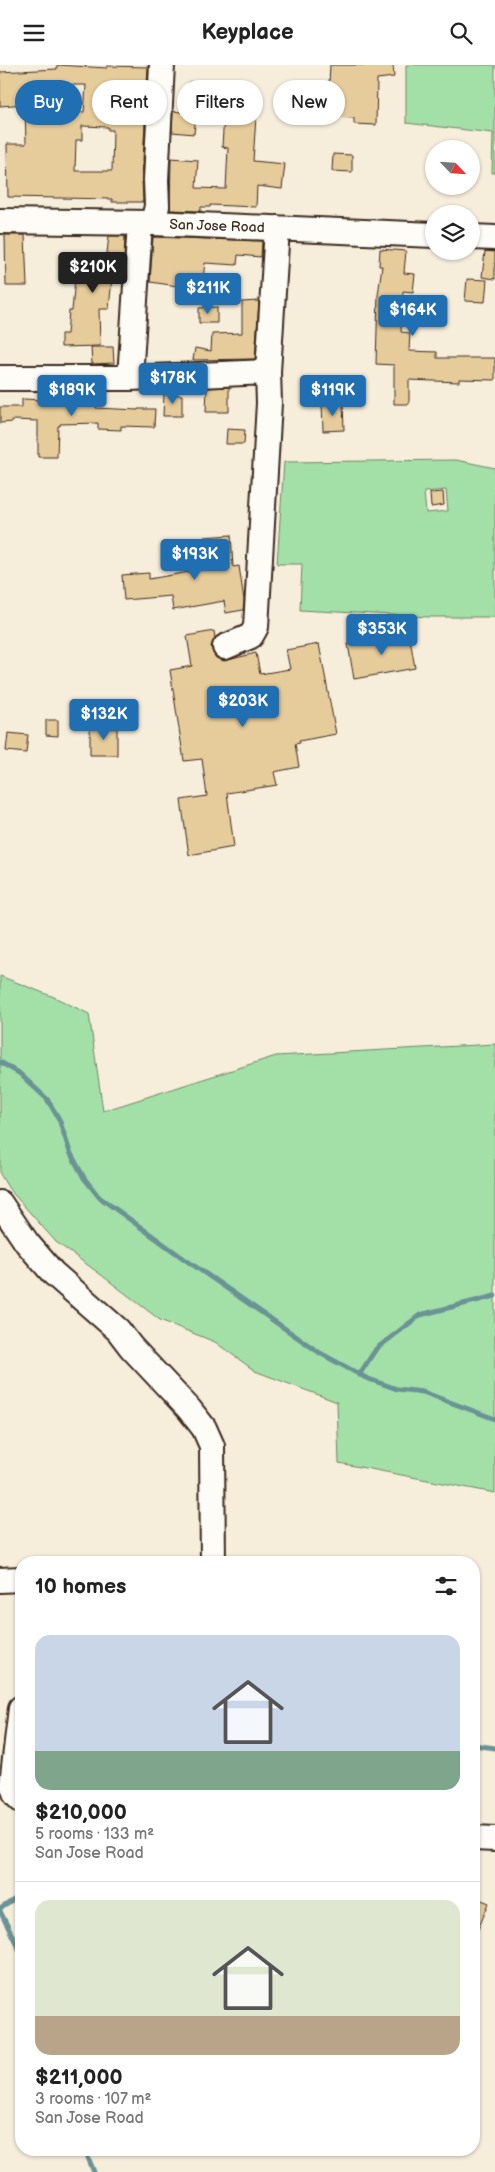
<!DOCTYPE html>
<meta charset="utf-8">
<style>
body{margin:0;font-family:"Balsamiq Sans",sans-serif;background:#f6f6f6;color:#222;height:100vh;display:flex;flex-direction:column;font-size:19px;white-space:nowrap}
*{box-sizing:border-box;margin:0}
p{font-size:16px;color:#767676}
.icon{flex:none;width:28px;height:28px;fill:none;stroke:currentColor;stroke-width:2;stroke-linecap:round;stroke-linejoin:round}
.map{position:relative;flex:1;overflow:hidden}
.side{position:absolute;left:15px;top:1491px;width:465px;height:600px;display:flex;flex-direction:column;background:#fff;border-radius:20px;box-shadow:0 1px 4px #0004}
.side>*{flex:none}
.banner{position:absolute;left:15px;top:15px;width:465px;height:45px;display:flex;gap:10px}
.needle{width:32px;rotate:115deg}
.buttons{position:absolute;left:425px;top:75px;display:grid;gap:10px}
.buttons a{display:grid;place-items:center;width:55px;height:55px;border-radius:50%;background:#fff;box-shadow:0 1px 4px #0004;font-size:25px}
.price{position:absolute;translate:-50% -42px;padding:0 11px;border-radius:5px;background:#1f6fb2;color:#fff;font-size:16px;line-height:32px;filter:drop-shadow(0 1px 2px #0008)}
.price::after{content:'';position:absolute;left:50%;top:30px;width:15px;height:11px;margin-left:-8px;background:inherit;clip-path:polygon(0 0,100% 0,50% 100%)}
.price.active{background:#222;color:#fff}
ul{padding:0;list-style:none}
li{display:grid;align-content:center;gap:10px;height:265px;padding:0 20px}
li+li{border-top:1px solid #e0e0e0}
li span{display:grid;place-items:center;height:155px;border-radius:15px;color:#555}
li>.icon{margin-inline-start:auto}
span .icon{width:90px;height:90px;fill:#fffc;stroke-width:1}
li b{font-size:21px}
h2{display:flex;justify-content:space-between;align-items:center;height:60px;padding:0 20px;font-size:21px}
.pill{padding:0 18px;border-radius:22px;background:#fff;box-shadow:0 1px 4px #0004;font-size:18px;line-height:45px}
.pill.active{background:#1f6fb2;color:#fff}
header{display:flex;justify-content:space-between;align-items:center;height:65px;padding:0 20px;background:#fff;font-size:22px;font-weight:700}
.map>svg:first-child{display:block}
.green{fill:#a2e0a8;stroke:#6e8563;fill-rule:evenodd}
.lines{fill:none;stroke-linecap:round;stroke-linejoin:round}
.stream{stroke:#699394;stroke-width:5}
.building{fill:#e6cb9b;stroke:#3b2a1e;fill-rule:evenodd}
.minor-casing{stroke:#3b2a1e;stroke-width:28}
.minor{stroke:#fdfcf7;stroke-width:24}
.labels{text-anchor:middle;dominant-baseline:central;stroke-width:4.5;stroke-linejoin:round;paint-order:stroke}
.street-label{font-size:14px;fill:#3b2a1e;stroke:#fdfcf7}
</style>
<header><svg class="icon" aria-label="menu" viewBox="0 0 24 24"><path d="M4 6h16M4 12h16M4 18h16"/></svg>Keyplace<svg class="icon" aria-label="search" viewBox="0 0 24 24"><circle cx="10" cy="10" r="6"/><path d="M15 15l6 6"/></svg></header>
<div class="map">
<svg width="495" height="2107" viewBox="0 0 495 2107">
<rect width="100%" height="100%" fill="#f6eddb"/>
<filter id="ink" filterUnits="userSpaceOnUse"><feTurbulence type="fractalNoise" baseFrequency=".02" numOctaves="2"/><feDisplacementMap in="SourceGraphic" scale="10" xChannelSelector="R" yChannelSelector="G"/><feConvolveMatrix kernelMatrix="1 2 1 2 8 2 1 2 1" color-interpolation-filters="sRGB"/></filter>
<g filter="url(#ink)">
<!-- green -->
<path class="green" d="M406 0H495V108H492L493 68C464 65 435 61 406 58Z
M456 395 495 403V552H429L300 545 302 499H277L284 397ZM446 425 448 446 426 448 424 427Z
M0 911 54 932 89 949 103 1046 276 991 495 979V1428L339 1398 337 1337 255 1306 215 1277 160 1255 100 1209 56 1177 9 1124 0 1109Z"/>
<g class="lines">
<!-- stream -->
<path class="stream" d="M0 997 19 1008 47 1034 59 1054 70 1087 84 1113 99 1132 183 1193 320 1288 366 1313 397 1324 423 1327 495 1354
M359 1310 376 1284 420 1250 495 1231
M474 1680 495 1683
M0 1844 21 1830
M0 1846 21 1888
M85 2085 94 2107"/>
</g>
<!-- building -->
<path class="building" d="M57 0 107 3V1L148 2 142 114 143 137H112V134L8 132 7 79H26L25 39 0 41V7L57 4ZM53 20H86L84 47 54 46ZM82 61 108 62V65H113L112 106H75L76 75H82Z
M330 0H393L394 12 377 14 376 60 354 59V53L307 51 308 40 291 38 293 16 329 19Z
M189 17 222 19 220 48 187 46Z
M173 46 196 49 194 69 172 67Z
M224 50 256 52 253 96 285 99 282 124 257 121 256 142 210 140V142H201V146L170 145 171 93 198 95 196 123 226 124 228 83 222 82Z
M333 89 352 90V107L332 106Z
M5 170H25L27 221H6Z
M109 171H125L123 215 112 213 109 244H99L100 281 61 282V269H67L69 246H72L77 191 106 196Z
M153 172 262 176 261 192 238 190 237 200 205 198 201 229 185 227V222L150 217Z
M380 184 406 186 404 208 415 209 413 227 403 226 401 267 410 268 409 286 437 287V293H495V315L459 314V317L409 315V339H394V300L376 299 378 230 382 201H379Z
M485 186 495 187V214L482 212Z
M467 214 487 215 485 237 465 236Z
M259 236 255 294 193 295 195 283 211 286 212 269 242 268V237Z
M217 242V258H199V243Z
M91 282H113L114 298 92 299Z
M229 322V347H206L207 323Z
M72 327H95L96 343 138 345V344H155L154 362 121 361V365L98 364V358L60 359V361H58L57 392H38V356L13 355V357L0 358V342H22V334L45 335V332L72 331Z
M164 329 182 330V351H163Z
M343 338 344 365 323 366 322 339Z
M227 364 245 365 244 379H226Z
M443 427 444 440 431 442 430 428Z
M231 470 233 502 239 501 244 535 243 545 226 548 224 536 173 545 171 531 124 535 122 510 149 508V514L206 504 204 472Z
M214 566 215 573 211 581 213 588 216 593 224 596 256 588 260 609 290 604 286 585 319 579 336 669 299 676 300 678 295 679 299 702 274 707 277 720 227 728 234 782 189 790 181 735 207 731 202 694 184 696 170 605 192 601 187 571Z
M409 568 415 603 354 614 348 579Z
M46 655H58V671L46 670Z
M90 663H117V690H90Z
M8 668 28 670 26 688 6 686Z
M474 1832 489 1838 474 1874Z"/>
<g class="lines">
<defs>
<path id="minor" d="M0 156 153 158 434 170
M153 158 157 141 156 115 162 0
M471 172 495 173
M0 313H130L268 307 277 163
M130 313 140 158
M225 582 251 571 256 562 269 338 268 307
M0 1138 27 1178 53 1208 118 1265 131 1282 189 1344 204 1363 212 1381 213 1498
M0 1515 21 1514
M21 1643 12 1719 16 1730 21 1735
M474 1773 495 1774"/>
</defs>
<!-- minor casing -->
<use href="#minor" class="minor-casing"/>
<!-- minor -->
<use href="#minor" class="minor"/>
</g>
</g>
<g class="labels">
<!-- street labels -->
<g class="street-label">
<text transform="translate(217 161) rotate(2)">San Jose Road</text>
</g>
</g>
</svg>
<div class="buttons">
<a><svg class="needle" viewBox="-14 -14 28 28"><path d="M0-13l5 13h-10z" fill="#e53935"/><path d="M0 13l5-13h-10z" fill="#767676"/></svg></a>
<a><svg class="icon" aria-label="layers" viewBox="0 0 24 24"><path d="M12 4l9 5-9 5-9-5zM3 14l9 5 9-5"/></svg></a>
</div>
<b class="price active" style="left:93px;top:229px">$210K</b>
<b class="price" style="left:208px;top:250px">$211K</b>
<b class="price" style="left:413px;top:272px">$164K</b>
<b class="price" style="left:173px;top:340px">$178K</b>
<b class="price" style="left:72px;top:352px">$189K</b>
<b class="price" style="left:333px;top:352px">$119K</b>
<b class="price" style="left:195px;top:516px">$193K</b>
<b class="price" style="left:382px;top:591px">$353K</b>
<b class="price" style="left:243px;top:663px">$203K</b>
<b class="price" style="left:104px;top:676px">$132K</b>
<div class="banner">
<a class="pill active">Buy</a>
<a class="pill">Rent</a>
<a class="pill">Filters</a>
<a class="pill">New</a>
</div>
<section class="side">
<h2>10 homes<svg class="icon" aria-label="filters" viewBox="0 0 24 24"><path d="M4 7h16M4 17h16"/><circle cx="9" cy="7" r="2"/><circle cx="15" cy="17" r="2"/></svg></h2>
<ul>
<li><span style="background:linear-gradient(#c9d6e8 75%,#7fa58c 0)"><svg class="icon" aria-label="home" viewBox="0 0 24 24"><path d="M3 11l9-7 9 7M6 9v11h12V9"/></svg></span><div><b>$210,000</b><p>5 rooms · 133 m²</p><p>San Jose Road</p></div></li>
<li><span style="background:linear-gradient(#dfe7d0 75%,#b9a48a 0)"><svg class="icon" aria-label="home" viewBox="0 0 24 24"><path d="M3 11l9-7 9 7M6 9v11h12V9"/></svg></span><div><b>$211,000</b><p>3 rooms · 107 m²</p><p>San Jose Road</p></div></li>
</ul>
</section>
</div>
